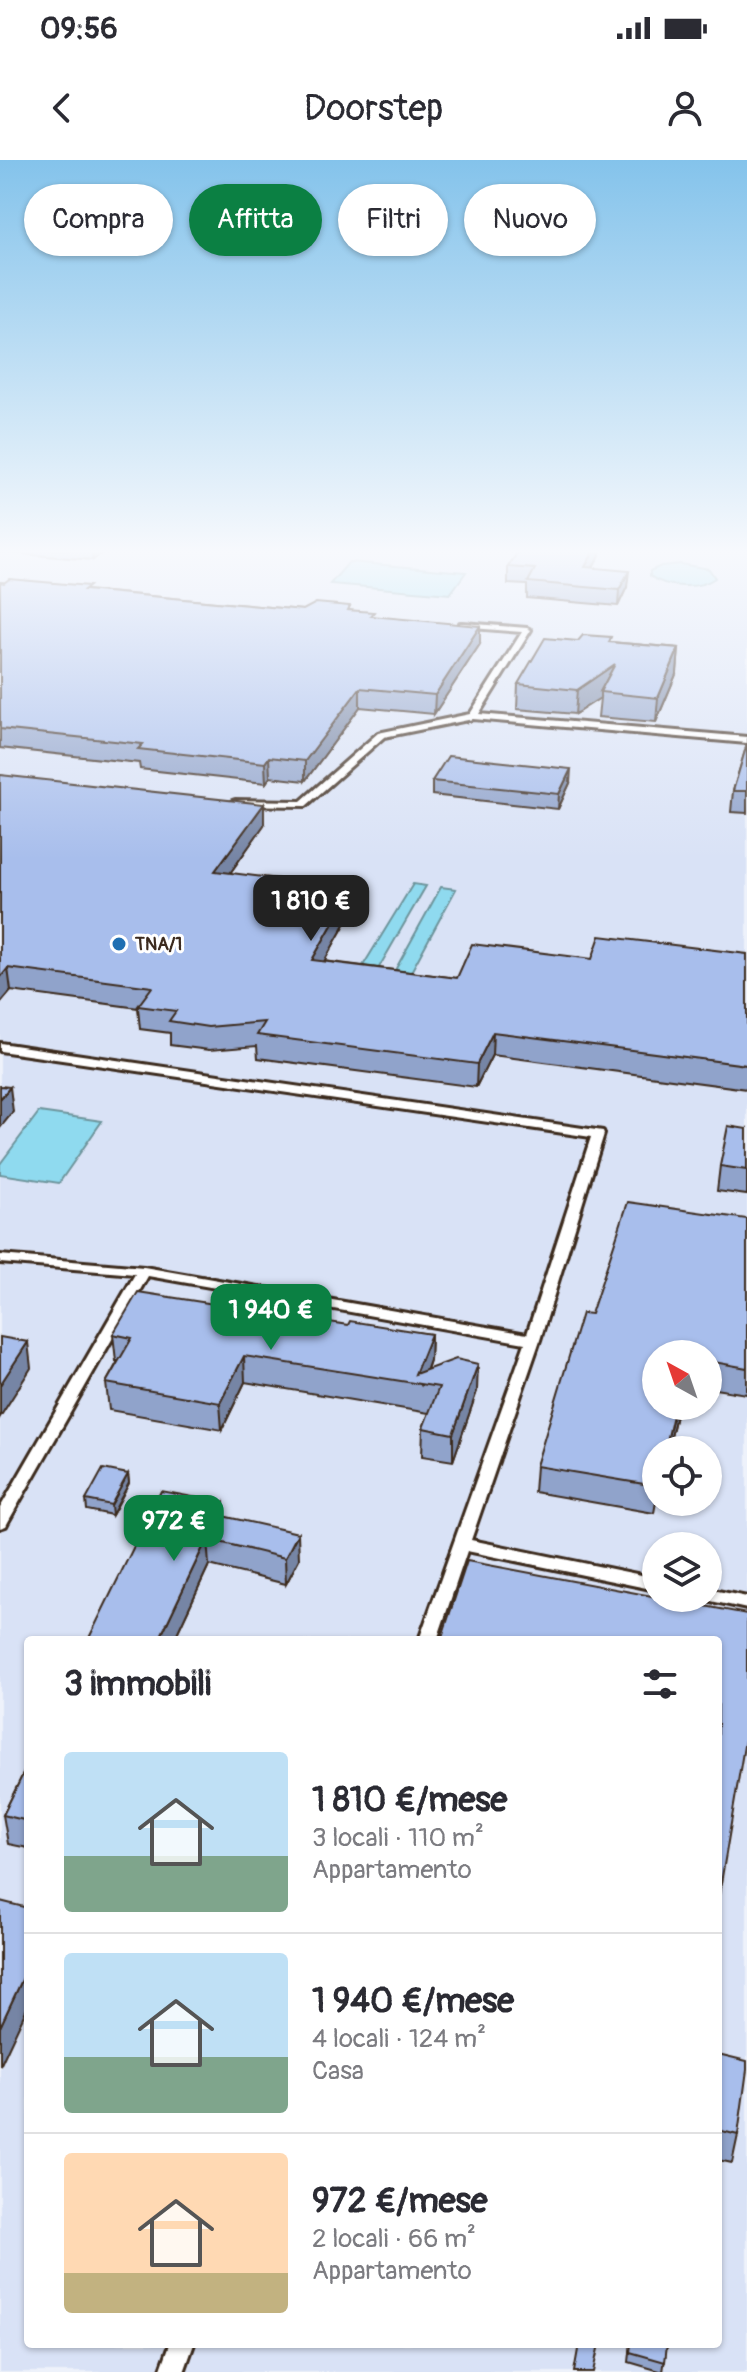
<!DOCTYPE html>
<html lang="it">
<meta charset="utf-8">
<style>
body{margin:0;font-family:Pangolin,sans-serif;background:#f7f7f7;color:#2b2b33;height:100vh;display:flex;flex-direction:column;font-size:30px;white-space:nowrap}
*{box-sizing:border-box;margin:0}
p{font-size:26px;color:#7c7c81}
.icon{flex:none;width:44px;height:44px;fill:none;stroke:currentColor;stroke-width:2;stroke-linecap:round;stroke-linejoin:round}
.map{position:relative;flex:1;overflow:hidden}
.side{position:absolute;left:24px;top:1476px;width:698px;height:712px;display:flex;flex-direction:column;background:#fff;border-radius:8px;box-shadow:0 2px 6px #0004}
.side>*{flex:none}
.top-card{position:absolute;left:24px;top:24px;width:700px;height:72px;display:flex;gap:16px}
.needle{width:52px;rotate:320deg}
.fabs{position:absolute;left:642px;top:1180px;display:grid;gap:16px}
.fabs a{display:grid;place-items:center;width:80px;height:80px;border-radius:50%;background:#fff;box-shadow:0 2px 6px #0004;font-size:40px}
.price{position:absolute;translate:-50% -68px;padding:0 18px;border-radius:16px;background:#0b8043;color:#fff;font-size:26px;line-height:52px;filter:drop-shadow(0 2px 4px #0008)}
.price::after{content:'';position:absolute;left:50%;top:48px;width:24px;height:18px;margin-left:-12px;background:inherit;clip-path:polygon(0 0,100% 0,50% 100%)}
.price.active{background:#222;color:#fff}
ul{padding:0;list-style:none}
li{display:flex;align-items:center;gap:24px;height:200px;padding:0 40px}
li+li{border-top:2px solid #e1e1e2}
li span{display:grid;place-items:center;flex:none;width:224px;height:160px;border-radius:8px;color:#555}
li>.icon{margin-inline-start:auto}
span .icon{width:96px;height:96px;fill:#fffc;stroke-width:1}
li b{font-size:34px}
h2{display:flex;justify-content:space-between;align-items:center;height:96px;padding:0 40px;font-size:34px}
.pill{padding:0 28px;border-radius:36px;background:#fff;box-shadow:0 2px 6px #0004;font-size:28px;line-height:72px}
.pill.active{background:#0b8043;color:#fff}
.status{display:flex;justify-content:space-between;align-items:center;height:56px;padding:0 40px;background:#fff;direction:ltr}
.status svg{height:22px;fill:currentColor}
header{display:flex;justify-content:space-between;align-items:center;height:104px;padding:0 40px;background:#fff;font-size:36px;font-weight:600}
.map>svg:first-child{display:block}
.built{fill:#d9e2f6;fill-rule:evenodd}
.water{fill:#8fdaef;stroke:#6d949b;stroke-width:2}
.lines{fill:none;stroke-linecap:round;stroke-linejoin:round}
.lane-casing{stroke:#3b2a1e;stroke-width:6}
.lane{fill:#fff;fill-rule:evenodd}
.wall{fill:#90a3cb;stroke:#3b2a1e;stroke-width:2}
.shaded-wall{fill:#7685a5;stroke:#3b2a1e;stroke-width:2}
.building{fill:#a8beec;stroke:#3b2a1e;stroke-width:2}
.poi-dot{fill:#1f6fb2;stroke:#fff;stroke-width:3}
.labels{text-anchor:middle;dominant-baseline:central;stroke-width:6;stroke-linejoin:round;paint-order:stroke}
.far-poi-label{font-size:18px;font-weight:bold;fill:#3b2a1e;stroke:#fff;text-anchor:start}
</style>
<div class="status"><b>09:56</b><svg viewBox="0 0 49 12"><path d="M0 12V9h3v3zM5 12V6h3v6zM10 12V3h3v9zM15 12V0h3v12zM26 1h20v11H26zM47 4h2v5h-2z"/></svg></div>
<header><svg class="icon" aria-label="back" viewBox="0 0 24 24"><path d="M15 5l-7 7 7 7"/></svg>Doorstep<svg class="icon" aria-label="person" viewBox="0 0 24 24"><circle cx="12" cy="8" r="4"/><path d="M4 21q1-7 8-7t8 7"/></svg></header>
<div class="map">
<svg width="747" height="2212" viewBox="0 0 747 2212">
<rect width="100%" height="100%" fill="#eef2fb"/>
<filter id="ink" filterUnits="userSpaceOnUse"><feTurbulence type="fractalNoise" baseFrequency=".0125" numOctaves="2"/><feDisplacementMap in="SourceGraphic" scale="16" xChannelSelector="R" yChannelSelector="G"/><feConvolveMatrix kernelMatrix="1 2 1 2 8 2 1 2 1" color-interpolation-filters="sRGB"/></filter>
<g filter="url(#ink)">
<!-- built -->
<path class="built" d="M0 389H747V2212H0ZM656 1194H708V1246H656ZM656 1290H708V1342H656ZM656 1386H708V1438H656ZM28 1480H718V2184H28Z"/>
<!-- water -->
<path class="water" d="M349 402 466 412 450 434 330 424Z
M680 404 709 409 715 418C698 430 666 428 650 416V411L661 406Z
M413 724 426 726 366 830 350 827Z
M441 727 456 729 399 834 383 832Z
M39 952 102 961 59 1023 0 1014V1004Z"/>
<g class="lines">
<defs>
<path id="lane" d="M463 463 527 468 531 470 479 554 747 577V583L473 559 384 577 306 646 232 645V641L235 640 301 641 378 573 470 554 522 472 460 467V463Z
M0 883 603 971 604 974 540 1180 471 1380 656 1418V1430L467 1391 437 1480H419L525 1183 148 1116 8 1362 6 1366 0 1368V1348L135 1114 0 1103V1095L144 1107 527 1174 591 977 0 891Z
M708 1429 747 1437V1449L702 1439 708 1438Z
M170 2184H194L184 2212H160Z"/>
</defs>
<!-- lane casing -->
<use href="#lane" class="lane-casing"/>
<!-- lane -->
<use href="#lane" class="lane"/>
</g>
<!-- wall -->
<path class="wall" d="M0 389H107L93 400 0 392Z
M520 389H600V395L593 408 627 427 618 446 527 438V425L508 424V407Z
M0 422 303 450H350L480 484 434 554 360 547 305 621 270 617 266 623 140 609 139 603 0 588Z
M578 481 611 482 679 488 677 512 656 562 598 557 600 538 575 554 517 549 518 524Z
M747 584V653L731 652 733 631Z
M0 615 264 665 230 713 353 750 324 801 457 818 592 799 747 794V929L492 895 476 927 258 898 257 886 209 890 170 885V873L140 869 138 848 11 831 0 844Z
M432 621 570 623 558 649 432 635Z
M747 969V1035L717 1031 720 1006Z
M747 1059V1234L708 1228V1194H656V1246H678L668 1290H656V1342L654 1353 534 1332 536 1306 591 1154Z
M348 1165 431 1174 430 1200 427 1210 477 1231 453 1301 422 1296 423 1268 429 1253 245 1222 222 1270 109 1250 106 1223 118 1201H116L113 1174Z
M128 1314 129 1323 112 1355 87 1350 86 1340Z
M224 1343 225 1356 299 1399 286 1424 209 1405 174 1480H88Z
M28 1604V1688L8 1684 3 1655Z
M718 1894 738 1975 732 2003 718 2000Z
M631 2184H667L663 2212 629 2202Z"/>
<!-- shaded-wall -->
<path class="shaded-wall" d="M92 389H107L93 400Z
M595 389H600V395L584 423 585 407Z
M629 411 627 427 618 446 619 430Z
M480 466V484L434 554 435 535Z
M679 488 677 512 656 562 658 538Z
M615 504 600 532V538L575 554 577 530Z
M360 528V547L305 621V601Z
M269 597 270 617 266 623 265 603Z
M571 609 570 623 558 649 559 634Z
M264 644V665L216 733 215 711Z
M353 728V750L312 823V800Z
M8 808 11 831 0 844V818Z
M493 872 492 895 476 927 477 904Z
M10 927 13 952 0 968V939Z
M431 1174 430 1200 421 1225 415 1214Z
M28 1182 31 1208 0 1257V1225Z
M244 1196 245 1222 222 1270 220 1243Z
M478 1204 477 1231 453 1301V1274Z
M675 1246H678L668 1290H665Z
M128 1314 129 1323 112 1355 111 1345Z
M224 1343 226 1369 218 1355Z
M298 1373 299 1399 286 1424 285 1398Z
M207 1379 209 1405 174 1480H159Z
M28 1807V1846L0 1906V1867Z"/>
<!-- building -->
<path class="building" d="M520 389H595L585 407 629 411 619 430 528 422 535 409 508 407Z
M9 419 89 426 84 430 303 450 316 443 350 446 348 450 374 452 371 456 480 466 435 535 360 528 305 601 269 597 265 603 138 589 143 584 0 569V422L4 423Z
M583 475 611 477 609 482 679 488 658 538 600 532 615 504 577 530 518 524 545 478 578 481Z
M747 584V631H733Z
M448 596 571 609 559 634 432 621Z
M0 615 264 644 215 711 353 728 312 800 457 818 472 784 592 799 600 776 747 794V905L493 872 477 904 257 875 265 862 208 867 169 861 176 851 138 846 152 827 8 808 0 818Z
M0 926 10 927 0 939Z
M728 966 747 969V1010L720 1006Z
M628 1042 747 1059V1208L708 1201V1194H656V1246H675L665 1290H656V1326L536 1306 582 1153 591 1154Z
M138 1132 348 1165 350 1161 431 1174 415 1214 456 1199 478 1204 453 1274 423 1268 439 1227 244 1196 220 1243 106 1223 132 1178 113 1174Z
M0 1177 28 1182 0 1225Z
M103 1309 128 1314 111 1345 86 1340Z
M161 1331 224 1343 218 1355 298 1373 285 1398 207 1379 159 1480H88Z
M467 1401 747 1454V1568L718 1741V1480H441Z
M28 1604V1661L3 1655Z
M0 1741 28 1748V1807L0 1867Z
M718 1894 747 1901V1910L738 1975 718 1970Z
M579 2184H599L593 2212H574Z
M631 2184H667L665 2202 630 2192Z"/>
</g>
<!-- sky -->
<linearGradient id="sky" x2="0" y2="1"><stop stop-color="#84c3eb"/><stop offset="0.56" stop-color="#f7f9fd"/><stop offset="1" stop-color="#f7f9fd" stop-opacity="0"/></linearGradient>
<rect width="747" height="699" fill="url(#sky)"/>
<!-- markers -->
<circle class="poi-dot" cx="119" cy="784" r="8"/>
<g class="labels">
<!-- far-poi labels -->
<g class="far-poi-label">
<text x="135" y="784">TNA/1</text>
</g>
</g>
</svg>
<div class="fabs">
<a><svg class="needle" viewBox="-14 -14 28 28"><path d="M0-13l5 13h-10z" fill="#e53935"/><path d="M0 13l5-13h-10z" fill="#7c7c81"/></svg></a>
<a><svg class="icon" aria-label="locate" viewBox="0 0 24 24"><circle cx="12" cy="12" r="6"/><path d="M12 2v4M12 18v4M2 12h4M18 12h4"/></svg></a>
<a><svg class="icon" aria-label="layers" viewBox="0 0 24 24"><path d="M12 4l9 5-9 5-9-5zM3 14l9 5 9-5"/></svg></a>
</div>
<b class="price active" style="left:311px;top:783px">1 810 €</b>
<b class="price" style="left:271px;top:1192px">1 940 €</b>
<b class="price" style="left:174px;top:1403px">972 €</b>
<div class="top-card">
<a class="pill">Compra</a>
<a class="pill active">Affitta</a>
<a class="pill">Filtri</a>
<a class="pill">Nuovo</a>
</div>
<section class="side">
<h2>3 immobili<svg class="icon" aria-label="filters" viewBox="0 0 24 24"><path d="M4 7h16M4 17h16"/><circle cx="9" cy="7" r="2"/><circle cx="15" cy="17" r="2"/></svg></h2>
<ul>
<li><span style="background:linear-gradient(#bfe0f5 65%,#7fa58c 0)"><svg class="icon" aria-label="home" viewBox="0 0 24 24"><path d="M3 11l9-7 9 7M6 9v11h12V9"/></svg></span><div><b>1 810 €/mese</b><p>3 locali · 110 m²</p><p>Appartamento</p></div></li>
<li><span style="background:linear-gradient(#bfe0f5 65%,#7fa58c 0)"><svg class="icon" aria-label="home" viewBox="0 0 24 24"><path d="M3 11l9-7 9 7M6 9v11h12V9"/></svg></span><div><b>1 940 €/mese</b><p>4 locali · 124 m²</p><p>Casa</p></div></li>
<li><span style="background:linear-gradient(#ffd9b3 75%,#c2b280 0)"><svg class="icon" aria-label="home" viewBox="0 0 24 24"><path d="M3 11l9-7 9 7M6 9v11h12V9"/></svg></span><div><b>972 €/mese</b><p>2 locali · 66 m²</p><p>Appartamento</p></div></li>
</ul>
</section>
</div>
